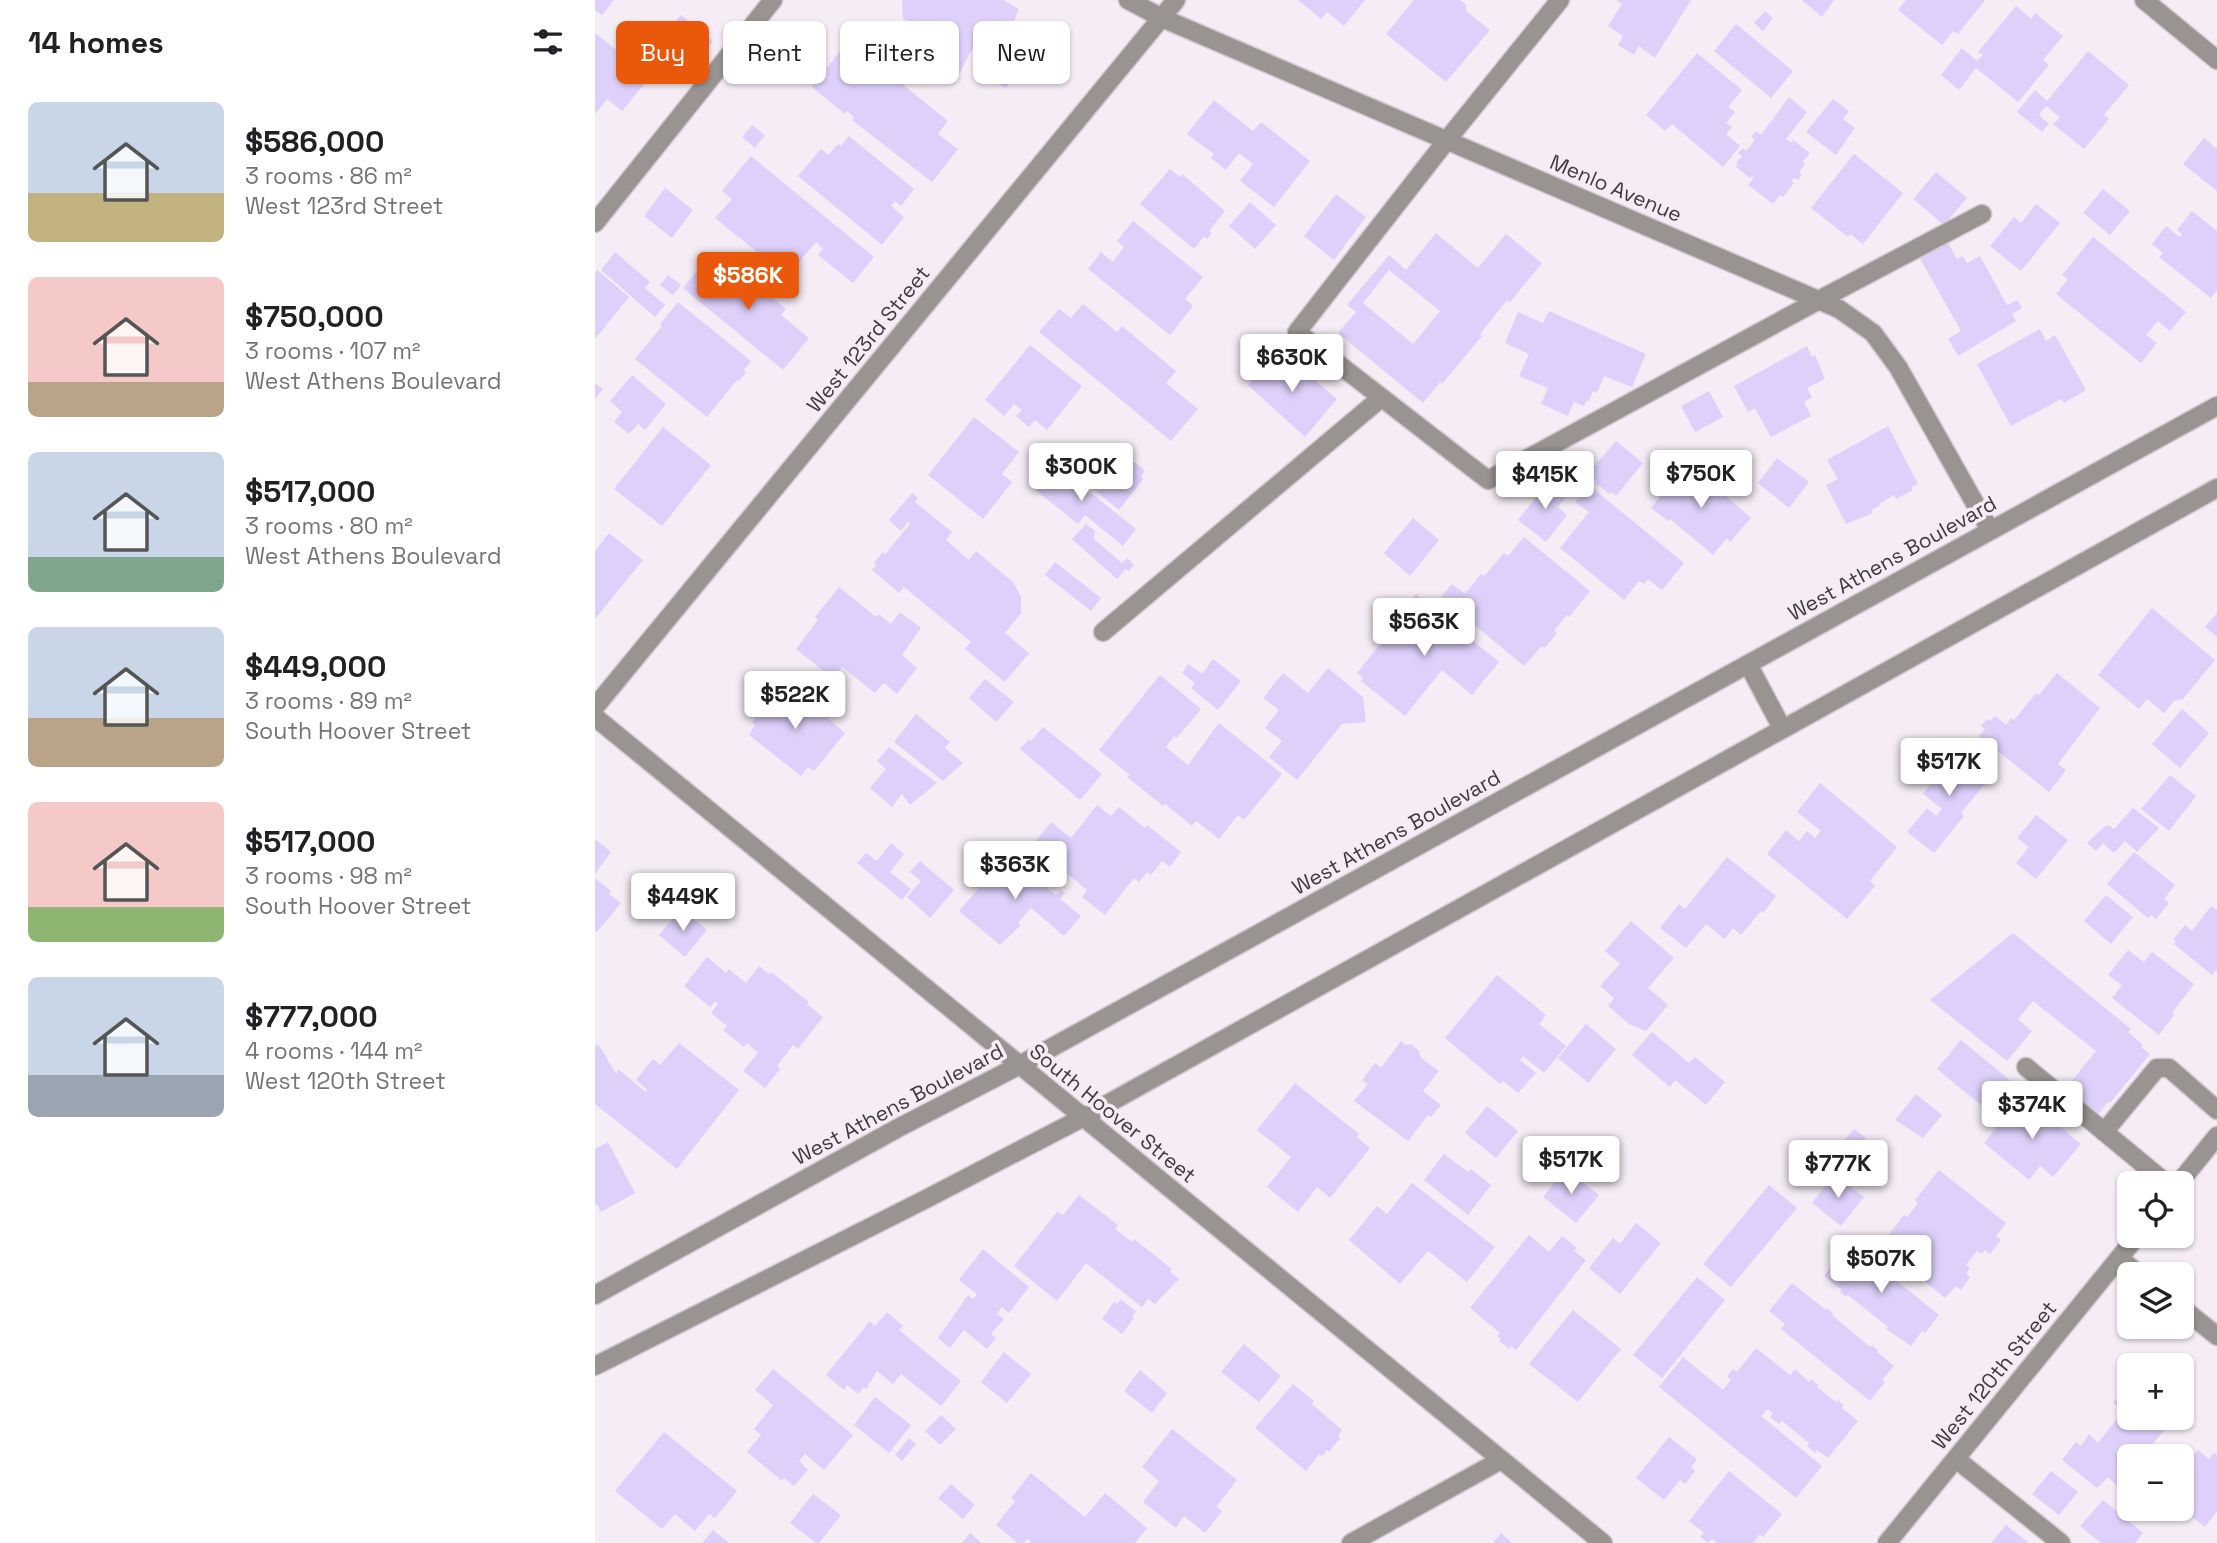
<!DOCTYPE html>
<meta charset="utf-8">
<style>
body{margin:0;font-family:"Space Grotesk",sans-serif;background:#f2f2f2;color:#202124;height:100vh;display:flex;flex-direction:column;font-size:26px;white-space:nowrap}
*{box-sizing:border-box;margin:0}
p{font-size:23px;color:#757577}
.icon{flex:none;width:38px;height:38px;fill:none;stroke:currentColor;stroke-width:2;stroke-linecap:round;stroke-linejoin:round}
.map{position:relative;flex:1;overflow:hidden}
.panel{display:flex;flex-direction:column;background:#fff;width:595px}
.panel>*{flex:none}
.top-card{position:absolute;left:21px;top:21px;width:665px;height:63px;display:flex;gap:14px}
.buttons{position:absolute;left:1522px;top:1171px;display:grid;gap:14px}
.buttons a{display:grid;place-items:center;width:77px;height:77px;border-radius:10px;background:#fff;box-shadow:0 2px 5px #0004;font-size:35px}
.price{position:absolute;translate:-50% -60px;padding:0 16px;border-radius:7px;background:#fff;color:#222;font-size:23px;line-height:46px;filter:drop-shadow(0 2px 4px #0008)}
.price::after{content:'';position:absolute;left:50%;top:42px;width:21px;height:16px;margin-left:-10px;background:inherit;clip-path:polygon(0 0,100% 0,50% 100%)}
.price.on{background:#ea580c;color:#fff}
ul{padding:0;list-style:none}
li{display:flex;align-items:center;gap:21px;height:175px;padding:0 28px}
li span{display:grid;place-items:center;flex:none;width:196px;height:140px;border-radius:10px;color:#555}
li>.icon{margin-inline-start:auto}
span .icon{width:84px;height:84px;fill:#fffc;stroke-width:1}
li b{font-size:30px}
h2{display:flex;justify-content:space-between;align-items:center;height:84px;padding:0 28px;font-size:30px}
.pill{padding:0 24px;border-radius:10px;background:#fff;box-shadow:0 2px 5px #0004;font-size:24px;line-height:63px}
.pill.on{background:#ea580c;color:#fff}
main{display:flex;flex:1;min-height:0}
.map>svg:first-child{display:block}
.building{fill:#ded0fb;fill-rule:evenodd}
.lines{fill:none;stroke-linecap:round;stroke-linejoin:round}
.minor-casing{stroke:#d0c9d0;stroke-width:21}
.minor{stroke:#999491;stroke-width:18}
.labels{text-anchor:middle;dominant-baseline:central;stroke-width:7;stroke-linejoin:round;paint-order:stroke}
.street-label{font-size:21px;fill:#3e3b3e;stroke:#f5ecf5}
</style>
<main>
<section class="panel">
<h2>14 homes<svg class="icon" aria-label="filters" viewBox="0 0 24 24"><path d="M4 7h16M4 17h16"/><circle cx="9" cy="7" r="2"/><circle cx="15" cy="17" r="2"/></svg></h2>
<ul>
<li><span style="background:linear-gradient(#c9d6e8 65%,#c2b280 0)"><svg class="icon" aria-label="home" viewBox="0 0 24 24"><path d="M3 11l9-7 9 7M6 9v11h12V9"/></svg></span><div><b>$586,000</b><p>3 rooms · 86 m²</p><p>West 123rd Street</p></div></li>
<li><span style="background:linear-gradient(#f6c9c9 75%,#b9a48a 0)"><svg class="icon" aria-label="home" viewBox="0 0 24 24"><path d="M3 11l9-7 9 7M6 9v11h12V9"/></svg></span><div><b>$750,000</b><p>3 rooms · 107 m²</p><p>West Athens Boulevard</p></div></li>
<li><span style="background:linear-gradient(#c9d6e8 75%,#7fa58c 0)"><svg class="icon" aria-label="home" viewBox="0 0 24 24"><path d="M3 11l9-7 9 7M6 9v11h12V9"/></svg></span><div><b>$517,000</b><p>3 rooms · 80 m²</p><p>West Athens Boulevard</p></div></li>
<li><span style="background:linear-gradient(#c9d6e8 65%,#b9a48a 0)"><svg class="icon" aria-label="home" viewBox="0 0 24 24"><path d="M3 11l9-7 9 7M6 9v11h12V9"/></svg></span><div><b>$449,000</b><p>3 rooms · 89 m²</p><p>South Hoover Street</p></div></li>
<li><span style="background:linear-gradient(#f6c9c9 75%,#8fb573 0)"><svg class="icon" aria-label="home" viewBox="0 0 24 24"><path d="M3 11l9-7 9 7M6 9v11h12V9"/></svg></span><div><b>$517,000</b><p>3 rooms · 98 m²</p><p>South Hoover Street</p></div></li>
<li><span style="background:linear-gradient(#c9d6e8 70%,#9aa5b1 0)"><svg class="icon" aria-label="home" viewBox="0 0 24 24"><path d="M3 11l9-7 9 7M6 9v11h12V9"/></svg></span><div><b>$777,000</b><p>4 rooms · 144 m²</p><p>West 120th Street</p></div></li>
</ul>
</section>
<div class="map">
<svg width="1622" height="1543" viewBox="0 0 1622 1543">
<rect width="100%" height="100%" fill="#f5ecf5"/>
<!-- building -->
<path class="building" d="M0 0H19L7 15 0 10Z
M307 0H408L424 9 417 26 443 40 431 62 427 60 425 63 427 64 420 78 417 76 411 88 382 73 391 57 377 49 362 78 316 53 324 39 319 36 324 26 308 19Z
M703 0H770L749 26 732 12 726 19Z
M819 0H865L871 5V11L895 30 851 82 791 34Z
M1021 0H1096L1060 58 1044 46 1039 55 1023 45 1028 36 1013 26 1027 4Z
M1207 0H1239L1227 17Z
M1311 0H1390L1363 34 1358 31 1347 45 1303 10Z
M1421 6 1436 19 1440 13 1468 36 1448 60 1454 65 1423 102 1381 68 1364 90 1346 75 1367 48 1382 61 1388 55 1383 52Z
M1170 11 1178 18 1168 31 1159 23Z
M86 15 118 41 85 82 53 55Z
M1141 24 1198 71 1176 98 1119 51Z
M260 32 264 36 266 33 291 53 290 55 295 59 287 68 353 121 343 134 363 149 337 182 257 120 259 117 252 111 250 114 217 87Z
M0 33 55 77 27 111 12 99 0 114Z
M1493 51 1534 85 1509 115 1514 119 1489 149 1458 124 1465 117 1451 106 1444 115 1454 124 1447 132 1422 112 1440 90 1452 101Z
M1102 53 1147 90 1133 107 1140 112 1131 123 1137 127 1131 134 1145 146 1128 167 1077 124 1070 131 1051 115Z
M1194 97 1212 112 1191 139 1196 143 1198 140 1215 153 1208 162 1210 164 1204 172 1207 174 1203 180 1199 178 1196 181 1199 183 1188 197 1185 195 1178 204 1153 185 1159 177 1157 176 1155 178 1141 167 1143 164 1141 163 1147 156 1143 153 1148 148 1151 151 1160 140 1156 137 1161 131 1166 135Z
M1238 99 1254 111 1248 119 1260 128 1241 155 1211 132Z
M619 100 658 131 666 122 715 161 679 207 645 181 658 164 644 153 631 170 616 158 619 154 592 134Z
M157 125 170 135 160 148 147 137Z
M254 136 319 189 306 206 300 201 296 206 309 217 287 245 203 176 226 149 233 155 243 144 246 146Z
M1609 138 1622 149V191L1588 164Z
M1259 154 1308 193 1268 244 1255 234 1253 237 1216 208Z
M156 156 279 257 258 283 223 255 228 249 221 242 192 276 120 218 137 199 127 191Z
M575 169 585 177 587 174 630 211 614 231 617 233 612 239 609 236 599 249 545 204Z
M1341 172 1372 198 1349 225 1318 199Z
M70 188 98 210 77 238 49 216Z
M1508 189 1535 211 1515 235 1488 213Z
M741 194 771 217 739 260 709 236Z
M655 202 681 225 660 249 634 226Z
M1441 204 1465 223 1426 271 1395 246 1419 217 1426 223Z
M1597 211 1622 231V290L1616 298 1564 257 1568 253 1557 244 1571 226 1585 237 1587 234 1582 230Z
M538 221 608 277 590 299 598 306 575 335 493 269 506 252 518 262 529 247 522 241Z
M841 233 883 268 911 234 947 263 915 302 912 300 885 334 887 336 847 384 845 382 828 403 743 333 761 312 752 305 794 255 811 270ZM794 270 845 311 818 344 768 303Z
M1498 237 1591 312 1575 331 1563 321 1551 335 1562 343 1546 363 1461 294 1473 279 1467 275Z
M1352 241 1362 259 1368 256 1372 263 1385 256 1412 305 1422 300 1427 308 1417 314 1421 321 1363 356 1353 339 1366 331 1324 257Z
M20 252 55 282 50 288 70 305 60 317 6 270Z
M112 259 138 281 146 271 191 309 186 315 214 338 188 370 88 288Z
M2 270 34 297 0 339V273Z
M73 275 86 285 78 295 65 285Z
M83 302 156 361 149 370 151 372 144 381 142 380 112 417 40 359 67 326 65 324Z
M488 304 522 332 527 326 581 371 571 383 603 409 576 441 444 332 464 309 476 318Z
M954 311 1051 354 1037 387 1009 376 1002 393 998 391 994 401H991L989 406 979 402 973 416 946 404 953 388 924 376 934 354 910 343 923 312 948 323Z
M1445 329 1451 341 1460 335 1491 390 1469 403 1466 399 1416 426 1382 364Z
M435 345 487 386 452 430 440 420 434 427 421 416 427 410 419 404 409 416 390 400Z
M1212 346 1217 357 1220 355 1230 379 1212 388 1217 397 1209 402 1216 416 1176 437 1160 408 1153 412 1139 386Z
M681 352 706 373 709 371 742 399 710 437 653 385Z
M37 375 71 404 50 430 43 424 34 434 19 422 27 412 15 401Z
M0 383 8 389 0 399Z
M1114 391 1128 417 1100 432 1086 406Z
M379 417 424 452 407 474 417 482 388 519 333 475Z
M1293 426 1323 484 1316 487 1318 490 1301 499 1299 495 1284 504 1286 505 1276 510 1278 513 1251 524 1231 485 1243 479 1232 460Z
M68 427 116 465 67 526 19 489Z
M1021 441 1048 463 1021 496 1016 492 1014 494 1001 483 1002 481 993 473Z
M482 443 494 453 503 443 531 466 536 459 550 471 546 476 548 479 524 510 466 463Z
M1182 458 1214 482 1194 508 1163 483Z
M457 462 541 529 528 546 490 515 483 524 437 487Z
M1093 463 1156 518 1135 542 1132 538 1118 555 1075 519 1073 521 1056 508Z
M955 479 974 494 963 507 972 515 951 542 923 520Z
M994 485 1089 563 1067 590 1053 579 1049 584 1044 581 1029 600 965 548 994 512 980 502Z
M317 493 323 498 320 502 357 532 351 540 374 560 381 551 418 582 426 597V613L410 633 434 653 410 682 370 649 376 642 309 587 304 593 277 570 281 565 279 563 288 552 290 554 315 524 313 522 306 531 294 520Z
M818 518 844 540 815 576 789 553Z
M491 524 500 531 499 539 527 563 532 558 539 565 533 572 531 569 522 579 477 539Z
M14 533 48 560 0 619V551Z
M929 537 995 591 974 617 972 615 959 631 962 633 950 648 947 646 929 666 846 597 857 584 870 594 886 574 889 576 909 553 913 556Z
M460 562 506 598 496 611 450 575Z
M244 587 280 616 285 615 296 624 305 612 326 628 307 655 322 668 302 694 289 683 280 693 247 667 238 678 201 649 223 620 220 617Z
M821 594 904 662 877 695 847 670 810 716 766 681 768 678 762 673 811 612 808 610Z
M1557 608 1620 660 1588 699 1579 701 1569 713 1552 699 1544 709 1503 675Z
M1622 613V637L1610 627Z
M618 659 646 681 623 710 596 688 600 683 587 673 593 664 607 674Z
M733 668 768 697 771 722 747 724 702 780 674 757 687 741 670 728 684 710 668 698 688 673 713 693Z
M1462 673 1505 708 1463 764 1471 770 1454 792 1384 736 1390 729 1386 726 1392 719 1395 721 1400 716 1411 725 1416 718 1419 720 1441 693 1443 696Z
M565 675 606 709 582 738 579 736 571 747 593 765 624 723 687 774 649 820 643 815 624 839 601 821 597 826 570 804 568 806 532 777 535 775 504 750Z
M390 679 419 702 401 722 374 698Z
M192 685 212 701 210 704 222 714 225 711 250 733 219 771 213 767 206 776 154 735 160 725 157 722 165 713 162 711 176 693 182 698Z
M1587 709 1614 733 1585 768 1557 744Z
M321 714 355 742 350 748 368 763 348 781 299 742Z
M448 727 507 774 485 800 425 749 434 739 436 741Z
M294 747 342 783 315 805 307 794 297 807 275 788 291 769 282 761Z
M1365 747 1394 770 1389 777 1393 780 1366 813 1369 816 1339 853 1312 832 1332 808 1341 816 1347 809 1328 794 1343 774 1341 773Z
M1575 775 1601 796 1574 831 1546 809Z
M1225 783 1302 847 1275 881 1280 886 1252 919 1172 854 1191 830 1204 841 1212 831 1220 838 1226 831 1202 812Z
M502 805 516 816 524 807 550 828 552 825 586 852 575 867 567 861 556 875 552 872 544 882 539 878 510 915 487 897 492 890 465 868 462 871 434 849 456 822 476 838Z
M1538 808 1564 828 1542 852 1530 841 1519 853 1508 843 1501 851 1492 843 1510 826H1515L1519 829Z
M1441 815 1473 840 1441 879 1421 863 1434 847 1422 838Z
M0 839 16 852 0 874Z
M296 843 309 854 295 872 316 889 307 900 262 863 271 853 282 861Z
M1539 852 1580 885 1569 899 1574 903 1561 919 1556 915 1553 918 1512 884Z
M419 853 453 881 450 886 461 895 466 890 470 893 465 899 486 916 469 936 436 908 423 923 426 925 405 945 364 911 384 888 380 884 394 866 402 873 404 865 407 862H412Z
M1132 857 1181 896 1168 913 1166 911 1146 935 1138 928 1129 939 1111 924 1091 948 1065 928 1084 904 1090 909Z
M325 861 359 890 335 918 312 897 326 881 315 872Z
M0 878 16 891 14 894 26 903 2 932 0 931Z
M1511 895 1538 917 1516 944 1489 921Z
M1616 906 1622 910V969L1617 975 1579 944 1581 941 1578 940 1590 925 1597 931Z
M86 909 112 930 90 957 64 935Z
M1036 921 1079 958 1053 988 1073 1005 1051 1031 1034 1024 1013 1006 1019 998 1005 986 1025 964 1010 951Z
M1418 933 1536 1029 1533 1032 1548 1045 1546 1047 1555 1054 1515 1103 1513 1102 1500 1118 1466 1094 1501 1051 1438 1001 1423 1019 1437 1031 1412 1061 1335 1000Z
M1533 950 1549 962 1557 952 1599 984 1577 1013 1579 1015 1564 1035 1517 998 1527 985 1513 975Z
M112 957 131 973 134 969 151 983 164 966 175 975 176 972 214 1002 212 1004 228 1017 203 1049 198 1045 182 1066 185 1069 170 1088 148 1071 163 1053 152 1043 149 1047 128 1030 132 1026 116 1013 123 1004 120 1001 115 1007 89 986Z
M902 975 951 1015 944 1024 971 1046 949 1073 928 1056 925 1060 941 1073 923 1093 908 1081 905 1084 850 1038Z
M991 1024 1021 1049 993 1083 963 1058Z
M1057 1032 1094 1063 1100 1057 1130 1082 1111 1105 1080 1080 1075 1087 1037 1055Z
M1366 1040 1416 1081 1392 1110 1342 1069Z
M806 1041 810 1045 816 1044 824 1051 825 1057 844 1071 828 1091 846 1105 836 1117 833 1115 813 1141 759 1101 773 1084 767 1080 780 1063 786 1068Z
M84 1043 144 1090 82 1169 0 1104V1046L4 1045 21 1074 23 1069 51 1092 52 1090 41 1080 58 1059 65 1065Z
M700 1083 764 1134 762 1137 775 1148 735 1198 722 1187 703 1212 672 1187 696 1157 662 1130Z
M1321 1094 1347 1115 1328 1138 1300 1120Z
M1428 1096 1486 1144 1458 1177 1445 1166 1434 1180 1389 1143Z
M892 1106 923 1131 901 1158 870 1133Z
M1259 1129 1271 1138 1256 1156 1244 1146Z
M13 1142 40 1193 6 1212 2 1204 0 1205V1149Z
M849 1154 873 1172 876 1169 896 1185 873 1215 829 1180Z
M970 1169 1004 1195 981 1223 948 1197Z
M1344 1170 1411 1223 1401 1236 1406 1240 1395 1254 1390 1250 1386 1254 1382 1251 1371 1265 1375 1268 1371 1274 1375 1277 1366 1290 1361 1286 1350 1298 1285 1246 1309 1215 1312 1217 1323 1203 1320 1200Z
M1239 1174 1269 1197 1246 1226 1217 1203Z
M817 1183 900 1247 872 1282 833 1251 805 1284 754 1240 782 1206 792 1214Z
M1174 1185 1202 1208 1136 1287 1108 1264Z
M484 1195 523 1225 520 1229 537 1242 539 1239 577 1269 575 1272 584 1279 560 1304 553 1299 547 1307 491 1263 462 1301 419 1266 462 1212 468 1215Z
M1041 1223 1066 1243 1025 1294 994 1268 1018 1238 1025 1244Z
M934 1235 954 1252 967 1236 982 1248 979 1251 991 1260 921 1350 916 1346 915 1349 904 1341 906 1339 902 1336 905 1333 875 1308Z
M1255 1243 1344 1315 1330 1333 1327 1331 1316 1346 1291 1329 1293 1327 1253 1295 1251 1297 1245 1292 1247 1290 1229 1276Z
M388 1249 434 1287 414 1313 407 1307 402 1314 409 1319 396 1334 401 1338 392 1349 369 1330 355 1348 343 1338 373 1295 378 1299 382 1294 364 1280Z
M1102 1277 1130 1300 1067 1378 1038 1355Z
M1197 1283 1231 1310 1232 1308 1238 1313 1237 1315 1275 1347 1277 1345 1283 1350 1282 1352 1299 1366 1287 1380 1290 1382 1275 1401 1186 1329 1190 1324 1174 1311Z
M526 1300 541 1311 537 1317 539 1318 527 1334 507 1319 519 1302 522 1304Z
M978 1310 1026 1349 983 1402 934 1364Z
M292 1312 308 1326 304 1330 366 1381 346 1406 306 1374 298 1384 282 1371 271 1389 269 1387 263 1394 252 1385 249 1390 231 1375 275 1321 280 1326Z
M649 1344 686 1376 664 1402 626 1372Z
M1161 1348 1195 1375 1200 1369 1214 1382 1216 1379 1223 1385 1222 1387 1241 1402 1243 1400 1249 1406 1247 1408 1263 1421 1233 1458 1222 1450 1220 1453 1212 1446 1214 1443 1187 1421 1184 1424 1175 1417 1178 1413 1173 1409 1166 1416 1227 1466 1201 1498 1064 1387 1088 1357 1128 1390 1136 1380 1132 1376 1138 1369 1142 1372Z
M409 1352 436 1374 412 1403 386 1382Z
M178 1369 258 1435 229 1470 210 1454 204 1461 213 1470 199 1486 189 1478 187 1481 152 1452 166 1435 159 1429 178 1405 160 1390Z
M545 1370 572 1393 557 1413 529 1391Z
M1535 1383V1418H1577L1567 1429 1569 1431 1547 1456H1535V1471L1522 1486 1513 1477 1502 1488 1467 1460 1481 1442 1486 1446 1494 1434 1503 1443 1529 1410 1518 1403Z
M698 1384 719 1401 717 1404 747 1430 743 1436 745 1438 734 1452 732 1450 727 1456 724 1454 711 1471 660 1428Z
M280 1397 316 1425 294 1453 259 1425Z
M346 1415 361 1429 345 1445 330 1431Z
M577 1429 642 1480 621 1507 627 1511 610 1533 589 1516 581 1528 548 1502 564 1481 547 1467Z
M69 1432 142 1491 120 1518 114 1514 100 1531 80 1514 67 1529 20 1491Z
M1074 1437 1102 1459 1096 1467 1100 1471 1090 1484 1085 1480 1069 1500 1041 1478Z
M314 1438 321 1444 307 1461 300 1455Z
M1603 1450 1614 1459 1619 1453 1622 1455V1511L1610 1527 1587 1509V1460L1590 1456 1595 1459Z
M1134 1471 1187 1514 1168 1537 1165 1534 1158 1543H1122L1117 1539 1113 1543 1105 1537 1109 1533 1094 1521Z
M1456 1471 1483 1492 1464 1515 1437 1494Z
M436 1473 490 1517 510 1493 552 1528 540 1543H437L432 1539 429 1543H423L401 1525 420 1501 416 1498Z
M356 1484 380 1505 368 1519 343 1498Z
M218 1494 246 1515 224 1543H221L195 1523Z
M1508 1500 1548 1533 1540 1543H1506L1485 1526Z
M1411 1525 1434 1543H1396Z
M118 1530 134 1543H107Z
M375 1533 387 1543H367Z
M906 1533 917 1543H898Z"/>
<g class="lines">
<defs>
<path id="minor" d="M533 0 567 18 1244 309 1278 333 1303 367 1395 530
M965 0 852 140 702 332 893 480 1224 300 1387 214
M1549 0 1622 60
M0 223 178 0
M508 632 786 398
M1153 664 1187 728
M0 707 581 0
M0 717 1008 1543
M1431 1067 1571 1183
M1509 1132 1562 1068H1574L1622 1110
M1584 1183 1622 1136
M1524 1258 1544 1274
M0 1295 303 1128 423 1066 1622 406
M1587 1308 1622 1336
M0 1366 329 1200 487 1118 1622 488
M1361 1459 1466 1543
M756 1543 906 1460
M1292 1543 1542 1236"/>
</defs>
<!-- minor casing -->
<use href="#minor" class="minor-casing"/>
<!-- minor -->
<use href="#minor" class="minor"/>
</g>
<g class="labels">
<!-- street labels -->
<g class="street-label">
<text transform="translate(1021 188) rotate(23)">Menlo Avenue</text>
<text transform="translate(273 339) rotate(-51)">West 123rd Street</text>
<text transform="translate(1297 558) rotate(-29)">West Athens Boulevard</text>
<text transform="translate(801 832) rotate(-29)">West Athens Boulevard</text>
<text transform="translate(303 1104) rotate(-28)">West Athens Boulevard</text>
<text transform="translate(518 1113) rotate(39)">South Hoover Street</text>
<text transform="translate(1399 1375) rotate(-51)">West 120th Street</text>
</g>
</g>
</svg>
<div class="buttons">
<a><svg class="icon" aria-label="locate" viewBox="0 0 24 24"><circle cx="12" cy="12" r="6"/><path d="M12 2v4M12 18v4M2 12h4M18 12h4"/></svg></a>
<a><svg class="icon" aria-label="layers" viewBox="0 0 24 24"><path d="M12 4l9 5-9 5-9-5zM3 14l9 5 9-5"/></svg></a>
<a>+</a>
<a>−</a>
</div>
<b class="price on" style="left:153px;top:312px">$586K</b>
<b class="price" style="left:697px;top:394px">$630K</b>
<b class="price" style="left:486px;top:503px">$300K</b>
<b class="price" style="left:1106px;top:510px">$750K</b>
<b class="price" style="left:950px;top:511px">$415K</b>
<b class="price" style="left:829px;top:658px">$563K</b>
<b class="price" style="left:200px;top:731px">$522K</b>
<b class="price" style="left:1354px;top:798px">$517K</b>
<b class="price" style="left:420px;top:901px">$363K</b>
<b class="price" style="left:88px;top:933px">$449K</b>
<b class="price" style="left:1437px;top:1141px">$374K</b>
<b class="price" style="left:976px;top:1196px">$517K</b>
<b class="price" style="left:1243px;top:1200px">$777K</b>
<b class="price" style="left:1286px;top:1295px">$507K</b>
<div class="top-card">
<a class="pill on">Buy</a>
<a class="pill">Rent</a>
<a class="pill">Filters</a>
<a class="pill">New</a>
</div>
</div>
</main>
